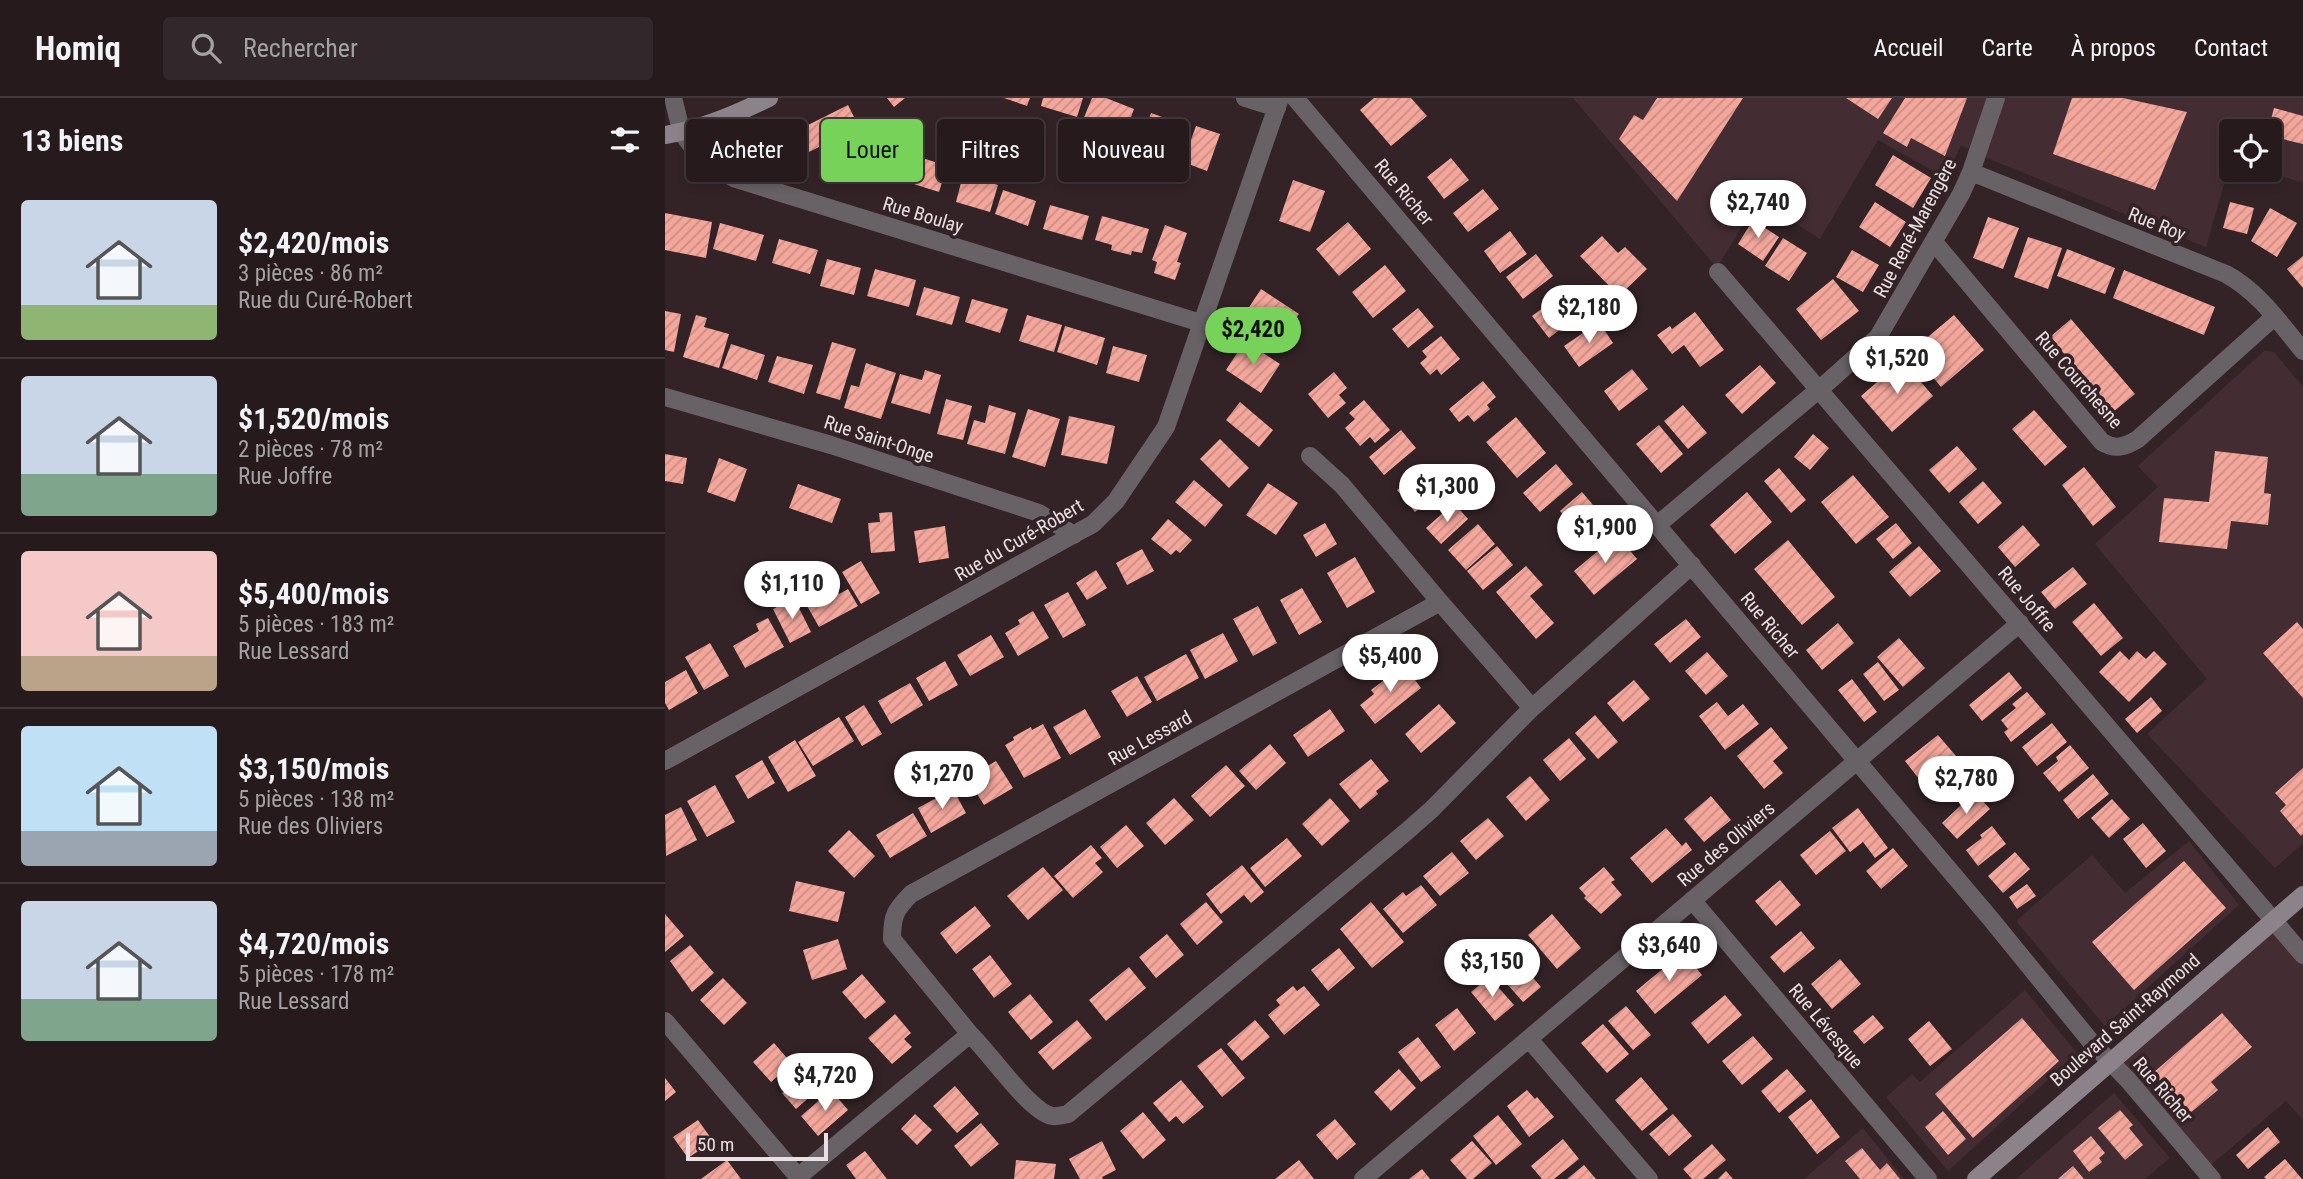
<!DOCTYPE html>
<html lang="fr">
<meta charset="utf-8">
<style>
body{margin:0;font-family:"Roboto Condensed",sans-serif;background:#32272a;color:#f1f3f6;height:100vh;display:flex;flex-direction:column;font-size:26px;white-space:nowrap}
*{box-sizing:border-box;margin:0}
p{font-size:23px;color:#a4a1a4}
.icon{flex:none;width:38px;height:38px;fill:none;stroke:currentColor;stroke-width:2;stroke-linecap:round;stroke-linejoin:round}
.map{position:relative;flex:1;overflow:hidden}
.panel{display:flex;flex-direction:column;background:#261a1d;width:665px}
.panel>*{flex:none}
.banner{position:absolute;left:21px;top:21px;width:665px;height:63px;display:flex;gap:14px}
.buttons{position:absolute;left:1554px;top:21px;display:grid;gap:14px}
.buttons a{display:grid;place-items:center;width:63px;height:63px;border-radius:7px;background:#261a1d;box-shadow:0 4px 10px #0003,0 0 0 2px #42383b;font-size:35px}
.scale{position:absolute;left:21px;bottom:18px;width:142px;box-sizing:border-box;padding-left:7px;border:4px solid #eadfe2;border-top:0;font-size:19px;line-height:24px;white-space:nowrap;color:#eadfe2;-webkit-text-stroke:5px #332327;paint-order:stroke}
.price{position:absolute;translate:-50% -60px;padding:0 16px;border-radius:24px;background:#fff;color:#222;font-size:23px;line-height:46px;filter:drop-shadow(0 2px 4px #0008)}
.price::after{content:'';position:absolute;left:50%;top:42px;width:21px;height:16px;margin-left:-10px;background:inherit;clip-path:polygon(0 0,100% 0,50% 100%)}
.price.selected{background:#77d259;color:#111}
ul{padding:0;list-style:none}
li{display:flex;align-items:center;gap:21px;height:175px;padding:0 21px}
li+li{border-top:2px solid #42383b}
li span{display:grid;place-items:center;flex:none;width:196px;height:140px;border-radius:7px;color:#555}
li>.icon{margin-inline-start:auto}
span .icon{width:84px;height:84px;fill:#fffc;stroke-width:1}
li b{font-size:30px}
h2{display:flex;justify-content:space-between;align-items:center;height:84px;padding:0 21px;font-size:30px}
.pill{padding:0 24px;border-radius:7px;background:#261a1d;box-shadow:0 4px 10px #0003,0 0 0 2px #42383b;font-size:24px;line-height:63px}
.pill.selected{background:#77d259;color:#111}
header{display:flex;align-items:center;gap:42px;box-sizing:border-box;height:98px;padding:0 35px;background:#261a1d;border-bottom:2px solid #42383b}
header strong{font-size:33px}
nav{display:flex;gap:38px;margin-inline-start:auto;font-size:24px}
.search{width:490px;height:63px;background:#32272a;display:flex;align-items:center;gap:18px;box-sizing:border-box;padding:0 24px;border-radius:7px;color:#a4a1a4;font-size:26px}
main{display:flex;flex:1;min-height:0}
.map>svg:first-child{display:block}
.built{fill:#432d33}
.building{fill:url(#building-hatch)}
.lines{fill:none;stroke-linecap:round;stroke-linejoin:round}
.street{stroke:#686267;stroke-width:18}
.secondary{stroke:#8c828a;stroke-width:18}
.labels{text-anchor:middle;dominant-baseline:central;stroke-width:7;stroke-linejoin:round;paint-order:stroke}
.street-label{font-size:19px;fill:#eadfe2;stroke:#332327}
</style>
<header>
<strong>Homiq</strong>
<div class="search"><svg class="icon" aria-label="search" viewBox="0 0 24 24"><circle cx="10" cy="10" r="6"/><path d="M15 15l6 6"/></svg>Rechercher</div>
<nav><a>Accueil</a><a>Carte</a><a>À propos</a><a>Contact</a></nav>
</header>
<main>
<section class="panel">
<h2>13 biens<svg class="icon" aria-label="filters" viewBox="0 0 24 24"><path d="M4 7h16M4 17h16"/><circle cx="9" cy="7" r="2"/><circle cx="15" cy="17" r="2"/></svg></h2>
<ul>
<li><span style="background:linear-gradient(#c9d6e8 75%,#8fb573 0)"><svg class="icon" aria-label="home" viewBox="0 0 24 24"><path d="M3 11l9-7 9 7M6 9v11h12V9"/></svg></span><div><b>$2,420/mois</b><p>3 pièces · 86 m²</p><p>Rue du Curé-Robert</p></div></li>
<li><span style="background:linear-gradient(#c9d6e8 70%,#7fa58c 0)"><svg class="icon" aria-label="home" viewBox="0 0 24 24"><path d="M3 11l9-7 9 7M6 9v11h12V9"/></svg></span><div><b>$1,520/mois</b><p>2 pièces · 78 m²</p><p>Rue Joffre</p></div></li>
<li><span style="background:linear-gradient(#f6c9c9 75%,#b9a48a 0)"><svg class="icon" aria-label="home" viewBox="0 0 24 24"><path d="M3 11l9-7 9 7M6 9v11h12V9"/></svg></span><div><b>$5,400/mois</b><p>5 pièces · 183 m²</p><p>Rue Lessard</p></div></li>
<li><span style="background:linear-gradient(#bfe0f5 75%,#9aa5b1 0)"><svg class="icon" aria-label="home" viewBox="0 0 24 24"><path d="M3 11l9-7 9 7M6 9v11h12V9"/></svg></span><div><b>$3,150/mois</b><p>5 pièces · 138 m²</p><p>Rue des Oliviers</p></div></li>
<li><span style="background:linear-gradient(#c9d6e8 70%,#7fa58c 0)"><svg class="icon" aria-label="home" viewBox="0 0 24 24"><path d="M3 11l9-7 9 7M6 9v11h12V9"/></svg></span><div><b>$4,720/mois</b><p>5 pièces · 178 m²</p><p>Rue Lessard</p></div></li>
</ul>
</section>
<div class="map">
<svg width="1638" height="1081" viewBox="0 0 1638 1081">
<defs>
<pattern id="building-hatch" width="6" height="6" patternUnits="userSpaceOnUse" patternTransform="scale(1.75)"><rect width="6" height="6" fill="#f4a69b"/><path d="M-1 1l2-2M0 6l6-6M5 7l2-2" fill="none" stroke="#c88d85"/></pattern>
</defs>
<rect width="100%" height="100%" fill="#332327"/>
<!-- built -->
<path class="built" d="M908 0H1638V85L1598 72H1605V33H1566V62L1541 149 1327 62 1296 47 1281 80 1213 42 1155 141 1093 102 1052 170Z
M1599 253 1609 254 1638 289V745L1610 770 1482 636 1542 581 1430 446 1493 389 1473 368Z
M1524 743 1574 807 1440 928 1351 823 1427 757 1460 795Z
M1607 822 1638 857V1022L1621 1003 1540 1072 1445 964Z
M1360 892 1412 955 1283 1073 1221 999 1247 976 1255 984Z
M1449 995 1505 1060 1480 1081H1351Z
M1198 1030 1239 1081H1139Z"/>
<!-- building -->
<path class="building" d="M222 0H240L229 9Z
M339 0H365L362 8Z
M378 0H418L412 19 376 8Z
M427 0H441L469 11 459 38 418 22Z
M709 0H746L762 18 726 48 695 12Z
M992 0H1078L1012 103 954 41 969 17 978 22Z
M1181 0H1227L1213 21Z
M1240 0H1302L1280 58 1246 40 1242 49 1218 35Z
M1407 0H1458L1522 14 1490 92 1388 56Z
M183 7 194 29 144 54 133 32Z
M1609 10 1638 18V46L1605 38V33H1603Z
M486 15 520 27 511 52 477 40Z
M531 28 555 36 542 73 518 64Z
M242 55 282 68 274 94 220 77 226 57 240 62Z
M1228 57 1266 80 1248 110 1210 87Z
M786 60 804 82 779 101 762 79Z
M298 77 333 87 325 114 291 104Z
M628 82 660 93 645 134 614 123Z
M818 91 834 111 803 134 788 115Z
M338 92 371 103 363 128 330 116Z
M1210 104 1241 124 1225 149 1194 129Z
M1565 104 1589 110 1582 136 1558 130Z
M385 107 424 118 417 142 378 131Z
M1605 110 1632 125 1612 159 1586 143Z
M0 115 47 124 41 160 0 152Z
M437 118 484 131 477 155 467 153 466 157 446 152 447 147 430 142Z
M1323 119 1354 130 1338 171 1308 160Z
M1088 122 1114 139 1098 163 1073 146Z
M683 124 706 151 674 178 651 151Z
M55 125 99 137 91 163 48 151Z
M500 127 522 135 512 164 516 165 510 182 489 175 492 164 487 162Z
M845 133 862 156 835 175 819 153Z
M937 138 953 155 960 149 982 171 954 198 915 158Z
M1363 139 1397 150 1383 191 1349 179Z
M1118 140 1142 155 1124 183 1100 168Z
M114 141 153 152 145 176 107 165Z
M1402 151 1450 170 1440 196 1392 178Z
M1187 152 1214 167 1198 194 1171 179Z
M871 156 888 178 858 201 841 179Z
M1638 158V190L1622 171Z
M162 161 196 170 189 197 155 188Z
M720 167 741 193 708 220 687 194Z
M210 171 251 182 244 209 202 198Z
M1459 172 1550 209 1539 237 1448 200Z
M1168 181 1194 213 1156 242 1131 211Z
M259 189 295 199 287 227 251 217Z
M596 191 634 216 615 245 577 220Z
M902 192 919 213 884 240 867 218Z
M307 201 343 211 335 235 300 224Z
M753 210 769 229 743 250 727 231Z
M0 213 16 216 9 254 0 252Z
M1030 214 1059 252 1035 269 1019 247 1007 256 992 237 1005 228 1007 231Z
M31 217 42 220 39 229 64 236 54 270 18 259Z
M362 217 397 227 389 254 354 243Z
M1289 217 1319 252 1276 289 1246 253Z
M1406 221 1470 296 1448 314 1385 239Z
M934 224 948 245 914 269 899 248Z
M400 228 440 240 432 267 392 254Z
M776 238 795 261 776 277 772 271 765 277 755 265 762 259 757 253Z
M580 243 615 266 596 295 561 272Z
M167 244 191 251 175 302 151 295Z
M66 246 100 257 92 282 57 270Z
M448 248 482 257 474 284 441 275Z
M112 258 148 267 139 296 103 284Z
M1237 262 1268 298 1227 334 1196 298Z
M201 265 231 275 216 321 179 310 186 287 194 289Z
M1095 267 1111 285 1077 316 1060 297Z
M967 271 983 291 954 313 939 293Z
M260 272 276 277 265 316 226 305 235 276 257 282Z
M669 274 682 290 674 297 681 305 663 320 643 296Z
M818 283 831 299 822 307 825 311 809 324 803 317 794 324 784 311Z
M281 301 307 308 298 342 272 336Z
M699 302 725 332 710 345 705 339 695 348 680 330 690 321 684 315Z
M575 304 608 332 594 349 561 322Z
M324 307 351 315 340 356 302 346 309 322 320 325Z
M1018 307 1042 335 1023 351 999 323Z
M363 311 395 321 380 369 347 359Z
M1369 312 1402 349 1380 368 1347 331Z
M404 318 450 328 442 366 396 357Z
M851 319 881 355 852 380 821 344Z
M994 327 1018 356 996 375 971 346Z
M736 332 751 350 719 377 704 359Z
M1148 336 1164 350 1145 372 1129 359Z
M555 341 584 370 564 390 535 361Z
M1292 348 1312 371 1284 395 1264 372Z
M1550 353 1603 359 1599 395 1606 396 1603 427 1566 423 1562 451 1494 444 1499 400 1544 404Z
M0 356 22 360 18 386 0 383Z
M54 360 82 371 70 404 42 394Z
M891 366 908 386 875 414 858 395Z
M762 368 780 389 750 414 732 392Z
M1419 369 1451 409 1428 428 1397 387Z
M1114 370 1141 402 1126 415 1099 383Z
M1188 377 1224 419 1191 446 1156 404Z
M529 382 558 407 540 429 510 404Z
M1318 383 1337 405 1313 426 1294 404Z
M603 385 633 405 611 437 581 417Z
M133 386 176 401 167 425 124 410Z
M917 394 941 422 918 441 895 413Z
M1082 394 1107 424 1070 456 1045 427Z
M789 405 803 421 776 446 761 430Z
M227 414 230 453 206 455 203 425 215 424 214 415Z
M503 421 527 442 515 455 511 452 506 457 486 441Z
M660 425 672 446 651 459 638 437Z
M1231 425 1247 445 1228 461 1211 441Z
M813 426 830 446 801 472 783 452Z
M1358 427 1375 447 1350 469 1333 449Z
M280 428 284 460 254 465 249 433Z
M952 437 972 461 929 497 909 473Z
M1123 442 1170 499 1137 527 1089 471Z
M832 448 848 467 818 492 802 473Z
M1254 448 1276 473 1245 499 1224 474Z
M477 451 489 473 462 487 451 465Z
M690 459 710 494 682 510 662 475Z
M196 463 215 495 196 506 177 474Z
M861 468 878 487 865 498 889 525 871 541 831 494Z
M1408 469 1422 486 1390 511 1376 494Z
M431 472 442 490 422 502 411 485Z
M170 490 174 496 183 491 193 508 154 529 141 506Z
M637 490 657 524 634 537 615 502Z
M403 494 421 527 398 540 379 507Z
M129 500 146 534 125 545 108 511Z
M1429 505 1458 540 1436 558 1407 524Z
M593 508 612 545 588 558 568 521Z
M368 513 384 540 353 558 340 535 355 526 353 522Z
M103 520 119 549 80 570 68 548 94 533 91 526Z
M1021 521 1036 539 1005 565 989 546Z
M1632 524 1638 531V600L1598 555Z
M1173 525 1189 545 1157 572 1141 552Z
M558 535 573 563 540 581 525 552Z
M326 537 339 559 305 578 292 557Z
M1234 540 1260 570 1238 589 1212 559Z
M45 545 64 578 39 592 20 559Z
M1455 553 1464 562 1472 553 1481 561 1489 553 1502 566 1464 604 1434 574Z
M1042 554 1063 578 1041 597 1020 573Z
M521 556 534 580 492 603 479 579Z
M280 563 293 587 264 603 251 580Z
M1213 564 1234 592 1219 603 1198 576Z
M739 567 756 590 710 626 695 607 709 596 706 592Z
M21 572 33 595 4 612 0 605V584Z
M1344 574 1357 590 1317 623 1304 607Z
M472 578 487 604 462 619 446 593Z
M1187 581 1212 614 1199 624 1173 592Z
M969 582 985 601 958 624 942 605Z
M245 585 258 607 226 626 213 603Z
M1362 594 1381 616 1346 644 1339 634 1343 631 1336 622 1351 610 1347 606Z
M1486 599 1497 613 1472 635 1460 621Z
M1052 604 1063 618 1078 606 1094 626 1060 652 1034 618Z
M774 606 791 625 756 655 740 636Z
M199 607 217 636 197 648 180 619Z
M420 611 436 639 405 657 388 629Z
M665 611 680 633 643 659 628 637Z
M930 617 953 644 933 661 910 635Z
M174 619 189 643 148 668 133 644Z
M1387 625 1402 644 1372 668 1357 649Z
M378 626 396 660 359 680 340 647 349 642 348 639 366 629 367 632Z
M1106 629 1123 650 1108 663 1118 675 1099 691 1072 658Z
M1273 637 1303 672 1268 699 1240 663Z
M904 640 921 661 895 683 878 662Z
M130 642 151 678 123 694 103 659Z
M605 646 621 665 591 692 574 673Z
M1405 647 1424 670 1394 694 1378 675 1393 663 1391 659Z
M706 661 724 683 711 693 713 696 695 711 674 686Z
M97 662 110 685 83 701 70 678Z
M331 663 348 690 319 707 302 680Z
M561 667 580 688 545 719 526 698Z
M1638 670V736L1636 738 1615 713 1621 707 1610 695Z
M1428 676 1444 696 1413 721 1398 702Z
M865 678 885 702 861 723 841 699Z
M50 687 70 724 42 739 22 703Z
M288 691 301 715 266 735 253 710Z
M1310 694 1325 711 1292 741 1277 725Z
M1046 698 1066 722 1039 744 1019 721Z
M509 700 529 722 500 747 481 725Z
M665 700 685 723 657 748 637 726Z
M1447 701 1465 721 1444 740 1426 720Z
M16 709 32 742 1 758 0 717Z
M1193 710 1223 750 1210 760 1198 744 1185 754 1167 730Z
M248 715 262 738 225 760 211 737Z
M823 720 839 738 811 762 795 743Z
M1478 725 1501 753 1481 770 1458 741Z
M461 727 479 748 452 770 435 749Z
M1327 728 1341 746 1313 768 1301 752 1317 740 1315 737Z
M1001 730 1017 748 1021 744 1027 752 987 785 965 760Z
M184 732 210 758 189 780 163 753Z
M1165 733 1181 753 1151 777 1135 757Z
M622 740 637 758 600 789 585 770Z
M426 747 437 760 430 765 438 774 408 800 389 778Z
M1228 750 1243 768 1216 791 1201 773Z
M787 754 804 775 775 798 758 778Z
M1350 754 1365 771 1338 795 1323 778Z
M1519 763 1561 810 1469 892 1427 844Z
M577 767 599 794 586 805 579 797 556 816 541 796Z
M378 769 398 792 363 822 342 798Z
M939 769 950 782 946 784 957 797 936 816 919 800 921 798 914 790Z
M1115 782 1136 807 1111 828 1090 803Z
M131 783 180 794 173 824 124 813Z
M1362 786 1371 798 1352 811 1344 799Z
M756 787 772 807 738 835 718 811 738 794 741 798Z
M541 804 558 824 532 847 515 826Z
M706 804 739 844 707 870 675 831Z
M310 808 326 828 291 856 275 835Z
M0 816 19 838 0 854Z
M887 816 916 850 892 871 863 837Z
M1136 833 1150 850 1119 875 1105 859Z
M502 836 519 857 491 880 474 859Z
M173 841 182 871 147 882 138 852Z
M25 847 49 875 27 894 5 863Z
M674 850 690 870 663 893 646 872Z
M1018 854 1037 877 990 916 971 893Z
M325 857 347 886 329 900 307 871Z
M852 861 876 889 858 904 834 877Z
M1175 861 1196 886 1167 911 1146 886Z
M464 869 481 890 441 923 424 902Z
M197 876 221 904 200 921 177 894Z
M824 879 849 907 830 923 806 894Z
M58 880 82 905 59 927 35 902Z
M628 888 632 893 639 888 655 907 619 937 603 917 615 907 611 902Z
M365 896 388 924 366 942 343 914Z
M1060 897 1077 917 1043 946 1026 925Z
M961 908 986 937 968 952 943 923Z
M792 910 811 935 789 953 770 927Z
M1557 915 1587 949 1546 984 1553 992 1524 1016 1488 975Z
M230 916 246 935 239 941 247 949 227 966 203 940Z
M1208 917 1219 930 1199 946 1188 933Z
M1357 920 1394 963 1308 1040 1270 996Z
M412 922 427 940 388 972 373 954Z
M590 922 605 939 577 963 562 946Z
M1264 923 1287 951 1265 968 1243 941Z
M938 926 964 956 942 975 916 945Z
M1088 938 1108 961 1077 987 1057 963Z
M753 939 776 969 756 984 733 954Z
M109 945 127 966 106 984 88 964Z
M556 950 580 980 557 999 532 968Z
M136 968 155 990 131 1011 117 995 120 993 115 987Z
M734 971 751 990 726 1013 709 994Z
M1122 971 1141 993 1114 1015 1096 993Z
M976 979 1003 1011 977 1033 950 1002Z
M0 980 11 994 0 1003Z
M516 982 539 1009 518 1026 511 1018 504 1024 488 1005Z
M290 988 314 1016 292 1035 268 1008Z
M166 992 183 1012 153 1038 136 1018Z
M862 992 870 1001 872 999 889 1019 864 1039 842 1008Z
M1146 1001 1175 1039 1152 1056 1123 1019Z
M1455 1012 1468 1027 1464 1030 1478 1047 1460 1062 1433 1030Z
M1278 1013 1301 1041 1283 1057 1260 1029Z
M478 1014 501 1042 478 1061 455 1033Z
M250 1016 267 1032 252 1047 236 1031Z
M1008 1016 1027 1038 1004 1058 984 1036Z
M833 1017 857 1046 831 1067 808 1038Z
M670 1021 691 1046 672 1062 651 1037Z
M33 1022 48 1043 23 1060 8 1039Z
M316 1025 334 1046 306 1069 289 1048Z
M1603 1029 1615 1044 1583 1071 1571 1057Z
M1426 1038 1440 1055 1434 1060 1437 1064 1424 1074 1408 1053Z
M898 1041 914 1061 889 1081H877L866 1068Z
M437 1043 451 1072 437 1079 438 1081H415L404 1061Z
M807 1043 827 1065 808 1081H802L785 1062Z
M1047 1046 1061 1062 1038 1081H1027L1018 1071Z
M1197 1050 1215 1072 1222 1065 1235 1081H1195L1180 1063Z
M200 1053 222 1081H191L181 1067Z
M1620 1061 1637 1081H1601L1599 1079Z
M62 1062 76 1081H36Z
M351 1062 391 1066 389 1081H349Z
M634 1062 649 1081H610Z
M919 1067 931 1081H902Z
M1408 1068 1419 1081H1393Z
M757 1071 765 1081H744Z
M1061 1073 1068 1081H1053Z"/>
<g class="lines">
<!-- street -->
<path class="street" d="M8 0C11 10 13 23 17 33 26 53 52 72 71 81L536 225
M580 0 612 10
M630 0 1325 820 1427 945 1463 982 1547 1081
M1306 74 1561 176C1594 194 1615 225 1638 253
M1269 144 1437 344C1450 352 1460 349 1473 341L1609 219
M1053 174 1638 857
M0 299 166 347 374 415 409 437
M645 358 677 387 775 504
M991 428 1164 283 1213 239 1296 96 1306 74 1331 0
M0 663 415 433 428 426 451 403 501 329 615 0
M1027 802 1263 1081
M0 923 135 1081
M305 936 227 841C227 818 230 812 246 796L775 504 867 610
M864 941 984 1081
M133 1079 305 936C324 954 364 1013 387 1018 392 1019 397 1017 403 1016L741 734 766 712 867 610 1027 467
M698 1081 1355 525"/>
<!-- secondary -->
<path class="secondary" d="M0 37C37 31 71 16 104 0
M1311 1081 1638 797"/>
</g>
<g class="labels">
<!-- street labels -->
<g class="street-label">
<text transform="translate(739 94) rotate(50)">Rue Richer</text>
<text transform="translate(258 117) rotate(17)">Rue Boulay</text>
<text transform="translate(1492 126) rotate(22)">Rue Roy</text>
<text transform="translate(1250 130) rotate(-62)">Rue René-Marengère</text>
<text transform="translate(1414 282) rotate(49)">Rue Courchesne</text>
<text transform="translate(214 341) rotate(18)">Rue Saint-Onge</text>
<text transform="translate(354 442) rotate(-30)">Rue du Curé-Robert</text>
<text transform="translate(1362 501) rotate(50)">Rue Joffre</text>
<text transform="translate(1105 527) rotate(50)">Rue Richer</text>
<text transform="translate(485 640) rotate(-29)">Rue Lessard</text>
<text transform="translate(1061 746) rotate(-40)">Rue des Oliviers</text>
<text transform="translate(1460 922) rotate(-41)">Boulevard Saint-Raymond</text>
<text transform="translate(1161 928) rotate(50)">Rue Lévesque</text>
<text transform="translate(1498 992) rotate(49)">Rue Richer</text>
</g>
</g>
</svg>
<div class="buttons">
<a><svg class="icon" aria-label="locate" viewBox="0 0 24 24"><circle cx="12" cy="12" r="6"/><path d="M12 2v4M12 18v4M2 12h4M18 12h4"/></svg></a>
</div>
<div class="scale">50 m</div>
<b class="price" style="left:1093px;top:142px">$2,740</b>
<b class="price" style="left:924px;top:247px">$2,180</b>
<b class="price selected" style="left:588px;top:269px">$2,420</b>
<b class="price" style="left:1232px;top:298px">$1,520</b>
<b class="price" style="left:782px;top:426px">$1,300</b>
<b class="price" style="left:940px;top:467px">$1,900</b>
<b class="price" style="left:127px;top:523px">$1,110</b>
<b class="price" style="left:725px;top:596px">$5,400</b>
<b class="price" style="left:277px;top:713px">$1,270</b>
<b class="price" style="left:1301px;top:718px">$2,780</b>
<b class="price" style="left:1004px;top:885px">$3,640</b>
<b class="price" style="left:827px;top:901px">$3,150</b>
<b class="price" style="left:160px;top:1015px">$4,720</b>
<div class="banner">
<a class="pill">Acheter</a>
<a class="pill selected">Louer</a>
<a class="pill">Filtres</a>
<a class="pill">Nouveau</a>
</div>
</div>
</main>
